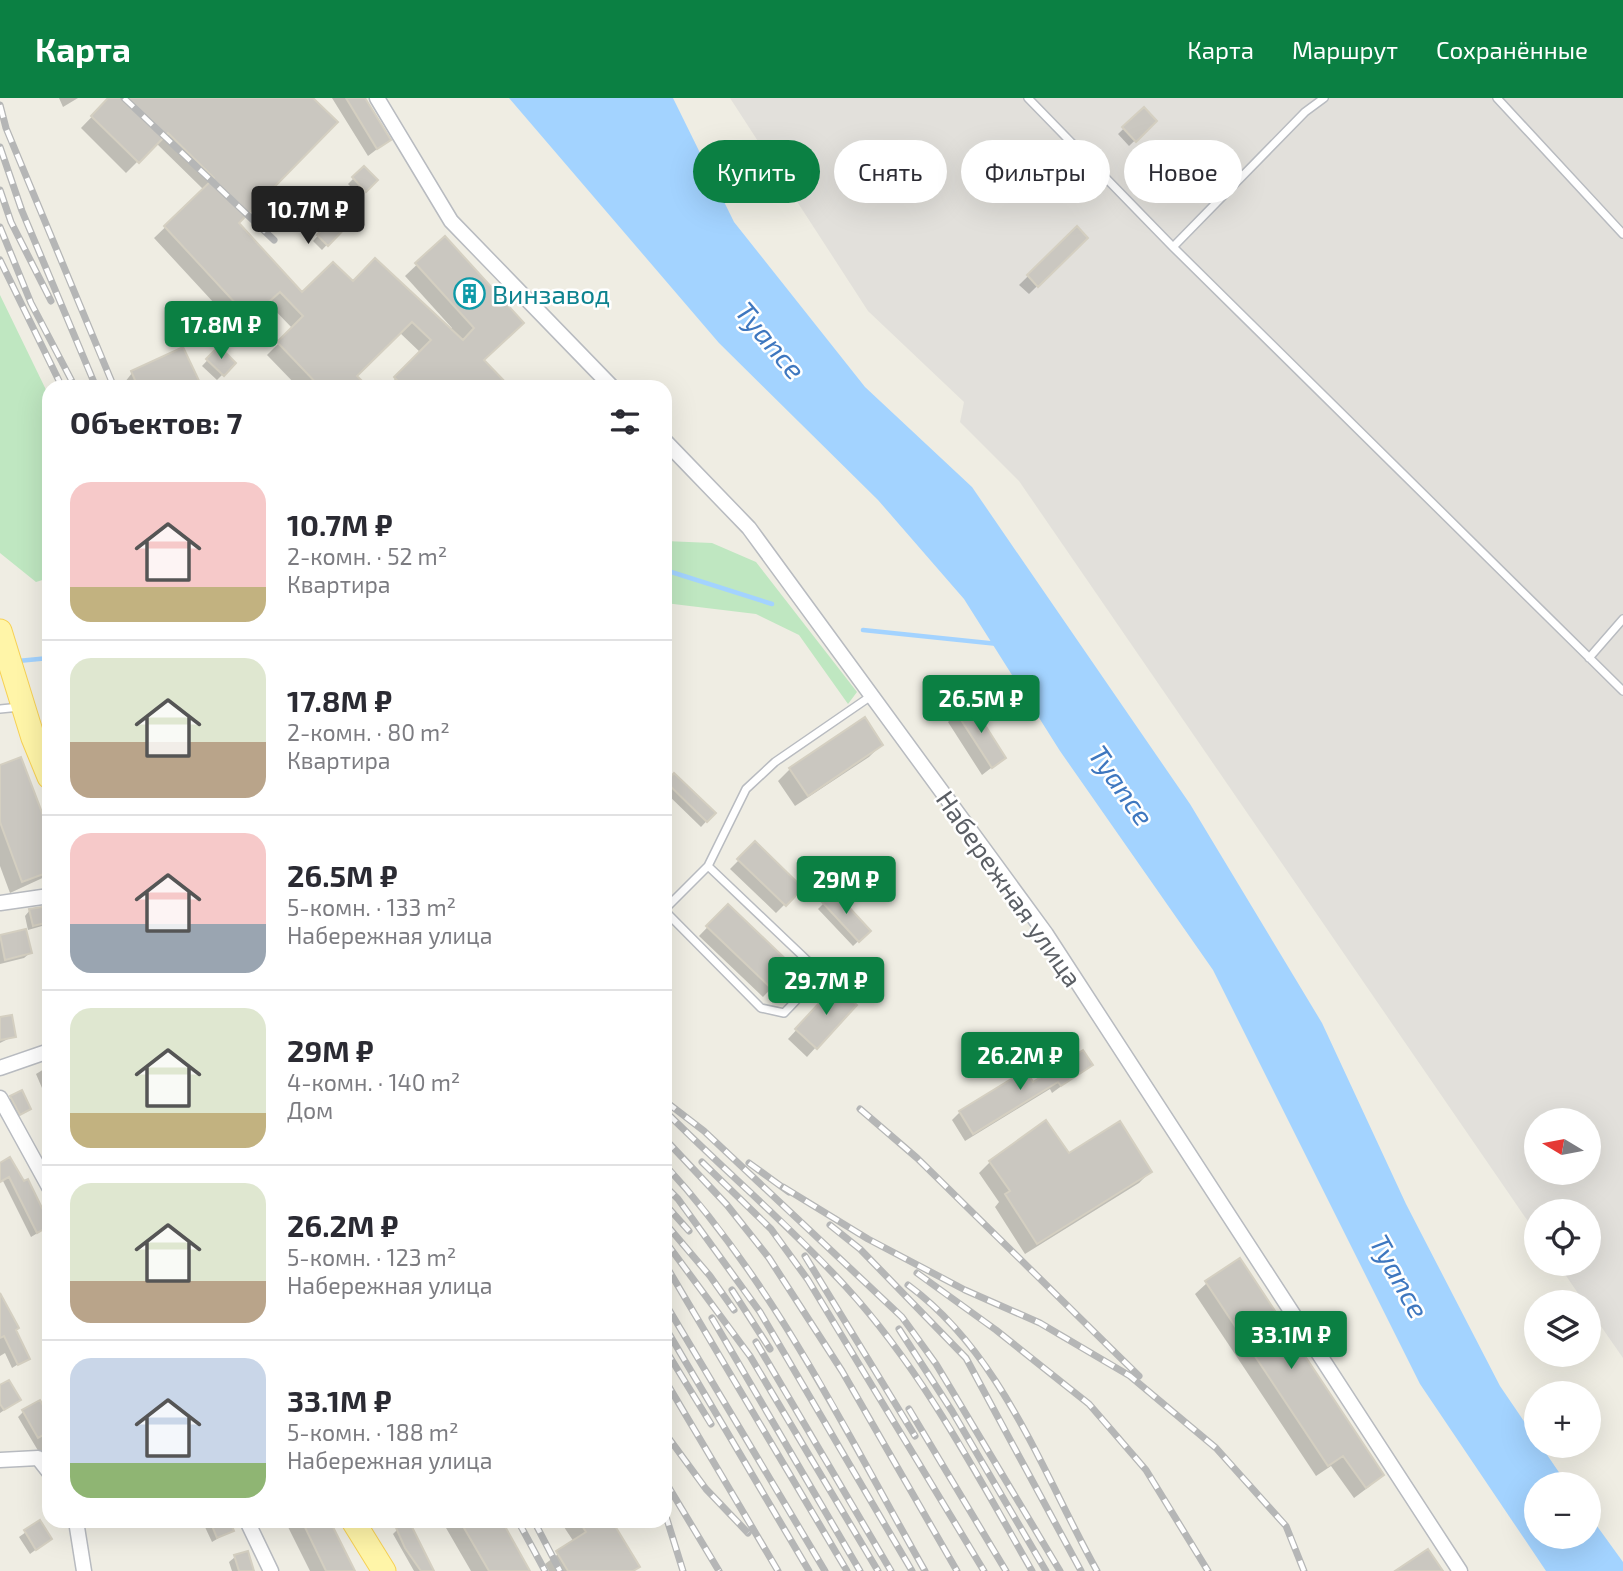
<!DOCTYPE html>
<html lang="ru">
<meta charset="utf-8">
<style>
body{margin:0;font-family:"Exo 2",sans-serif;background:#f2f2f3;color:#2b2b33;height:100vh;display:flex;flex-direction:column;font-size:26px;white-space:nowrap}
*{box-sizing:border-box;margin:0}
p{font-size:23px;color:#7c7c81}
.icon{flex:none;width:38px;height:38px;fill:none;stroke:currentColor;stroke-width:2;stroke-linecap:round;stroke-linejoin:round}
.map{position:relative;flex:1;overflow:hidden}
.drawer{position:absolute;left:42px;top:282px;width:630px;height:1148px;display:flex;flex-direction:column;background:#fff;border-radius:21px;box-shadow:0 7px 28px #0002}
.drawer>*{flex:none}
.guide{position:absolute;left:693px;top:42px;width:665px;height:63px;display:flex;gap:14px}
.needle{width:46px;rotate:280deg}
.buttons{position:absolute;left:1524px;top:1010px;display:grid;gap:14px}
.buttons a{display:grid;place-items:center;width:77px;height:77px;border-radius:50%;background:#fff;box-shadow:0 7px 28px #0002;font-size:35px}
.price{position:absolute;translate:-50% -60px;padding:0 16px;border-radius:7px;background:#0b8043;color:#fff;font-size:23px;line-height:46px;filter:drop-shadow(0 2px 4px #0008)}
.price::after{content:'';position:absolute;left:50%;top:42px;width:21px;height:16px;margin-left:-10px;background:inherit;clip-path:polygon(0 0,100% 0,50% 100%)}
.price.on{background:#222;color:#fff}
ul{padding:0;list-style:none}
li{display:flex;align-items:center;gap:21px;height:175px;padding:0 28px}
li+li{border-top:2px solid #e1e1e2}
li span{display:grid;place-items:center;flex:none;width:196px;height:140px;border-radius:21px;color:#555}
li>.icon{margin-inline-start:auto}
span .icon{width:84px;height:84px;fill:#fffc;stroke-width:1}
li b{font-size:30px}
h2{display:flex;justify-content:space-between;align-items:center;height:84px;padding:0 28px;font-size:30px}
.tag{padding:0 24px;border-radius:32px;background:#fff;box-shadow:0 7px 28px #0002;font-size:24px;line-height:63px}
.tag.on{background:#0b8043;color:#fff}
header{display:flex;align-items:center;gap:42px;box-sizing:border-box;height:98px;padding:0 35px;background:#0b8043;color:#fff}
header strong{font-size:33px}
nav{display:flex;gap:38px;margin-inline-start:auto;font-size:24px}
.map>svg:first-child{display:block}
.industrial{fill:#e2e0db;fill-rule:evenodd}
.green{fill:#bfe7c1}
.water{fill:#a3d3ff}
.shadow{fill:#0003}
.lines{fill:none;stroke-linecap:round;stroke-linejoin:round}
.stream{stroke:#a3d3ff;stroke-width:4.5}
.building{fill:#cac7c0;stroke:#d4cfc1;stroke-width:2}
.service-casing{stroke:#b8bbc0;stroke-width:10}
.minor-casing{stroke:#b8bbc0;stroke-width:17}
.primary-casing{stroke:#f7d154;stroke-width:25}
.service{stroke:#fff;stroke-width:7}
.minor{stroke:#fff;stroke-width:14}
.primary{stroke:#fff5a8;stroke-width:23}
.rail-casing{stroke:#b5b6b6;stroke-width:7}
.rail{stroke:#fff;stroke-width:4.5;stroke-dasharray:13;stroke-linecap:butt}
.labels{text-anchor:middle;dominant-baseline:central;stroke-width:5;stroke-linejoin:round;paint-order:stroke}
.culture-label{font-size:26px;fill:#0d838f;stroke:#fff;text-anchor:start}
.street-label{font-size:26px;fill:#5b5f65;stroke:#fff}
.water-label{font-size:28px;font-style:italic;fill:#3e77bf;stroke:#fff}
</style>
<header>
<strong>Карта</strong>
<nav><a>Карта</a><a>Маршрут</a><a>Сохранённые</a></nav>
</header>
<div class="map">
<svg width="1623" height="1473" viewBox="0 0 1623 1473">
<rect width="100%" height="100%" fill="#efede3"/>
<!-- industrial -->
<path class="industrial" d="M730 0H1623V1260L1589 1211V1204H1584L1558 1166H1589V1113H1536V1135L1019 383 960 324 964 304 868 213ZM1536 1022H1589V1074H1536Z"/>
<!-- green -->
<path class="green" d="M0 197 49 298V404L45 406 49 423V480L36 484 0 455Z
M665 443 712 445 756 464 857 594 848 606 799 537 756 516 665 505Z"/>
<!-- water -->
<path class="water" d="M509 0H673L734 124 865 289 972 389 1190 706 1322 925 1406 1106 1500 1288 1536 1341V1348H1541L1567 1386H1536V1438H1589V1417L1623 1464V1473H1546L1420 1286 1213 872 1060 653 964 501 878 402 719 245Z"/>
<!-- shadow -->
<path class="shadow" d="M59 0H78L63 9Z
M110 0H311L237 125 302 197 352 185 450 232 452 230 405 178 445 140 522 225 482 262 508 289H387L421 255 399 234 355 278 366 289H298L267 257 293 231 267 204 238 231 154 140 204 92 156 45 126 75 81 30Z
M332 0H363L389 42 368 58Z
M1144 11 1155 23 1129 48 1118 36Z
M364 70 376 82 360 98 348 86Z
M342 112 351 121 322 152 313 143Z
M1077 130 1086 140 1029 196 1019 187Z
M219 250 234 265 217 282 202 268Z
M132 275 200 289H121Z
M49 419V431L45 423Z
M957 616 1004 660 982 677 948 624Z
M881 647 869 659 795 708 778 683 790 671Z
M0 669 49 750V777L10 795 0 768Z
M674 678 713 716 701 729 665 694V687Z
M755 746 801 790 776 815 730 771Z
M834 795 869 833 853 848 818 811Z
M728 808 792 869 763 899 699 838Z
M49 809V826L28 832 25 818 30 812Z
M24 833 30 855 24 860 0 866V839Z
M827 899 854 907 807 959 788 941Z
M0 921 14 938 0 945Z
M1090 967 1052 995 1050 991 965 1043 952 1022 960 1014Z
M49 968V996L45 997 36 976Z
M11 1000 29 1011 14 1021 6 1005Z
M1069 1058 1150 1074 1139 1085 1025 1156 995 1109 999 1104 979 1075 990 1064Z
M0 1067 42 1113 49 1115V1128L31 1139 0 1077Z
M1207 1185 1381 1377 1370 1388 1354 1400 1331 1368 1316 1378 1195 1196Z
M0 1215 28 1260 12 1270 5 1255 0 1258Z
M0 1289 19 1302 0 1315Z
M23 1314 49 1321V1371L18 1319Z
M214 1423H228L232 1432 212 1444 205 1429Z
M285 1423H328L353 1473H310Z
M442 1423H500L528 1473H471Z
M560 1423H610L638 1468 633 1473H549L545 1466 574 1444Z
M40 1424 50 1441 30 1456 19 1439Z
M397 1432 433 1473H414L393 1436Z
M235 1459 252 1473H232L229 1464Z"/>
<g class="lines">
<!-- stream -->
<path class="stream" d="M665 472 772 506
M863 532 998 546
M18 563 49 560"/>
</g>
<!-- building -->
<path class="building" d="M108 0H313L338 24 239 125 302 194 333 164 353 183 375 160 463 242 474 230 415 165 445 138 524 225 484 262 510 289H403L394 279 431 242 412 224 357 278 368 289H320L277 244 303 218 280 194 250 221 164 128 214 80 168 35 139 65 91 18Z
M346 0H365L391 42 377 51Z
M1144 9 1157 23 1136 44 1122 29Z
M364 68 378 82 366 94 352 79Z
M342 110 354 121 328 148 317 137Z
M1077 128 1088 140 1038 189 1027 177Z
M219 248 236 265 224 278 206 261Z
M183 249 202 289H138L131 273Z
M971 605 1006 660 992 670 956 614Z
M865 619 883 647 808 698 789 670Z
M21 659 49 733V774L22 784 0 724V667Z
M674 675 716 715 707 724 666 684Z
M755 743 803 790 786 808 737 761Z
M834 793 871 833 859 844 822 804Z
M728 806 794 869 773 892 706 828Z
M49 808V824L33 828 29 811Z
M26 831 32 855 5 862 0 837Z
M835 888 857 907 817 951 795 931Z
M12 917 16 939 0 942V919Z
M1083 952 1093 967 1061 988 1058 984 973 1036 959 1013 1026 972 1033 984Z
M22 992 31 1011 20 1017 10 998Z
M1046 1022 1069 1055 1120 1023 1152 1074 1037 1146 1005 1096 1010 1093 989 1063Z
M10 1059 24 1083 28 1081 42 1110 49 1106V1128L37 1135 9 1079 0 1084V1065Z
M1240 1160 1384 1377 1366 1390 1343 1358 1328 1368 1205 1183Z
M0 1195 19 1230 16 1232 30 1261 18 1267 4 1238 0 1240Z
M9 1282 21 1302 4 1312 0 1306V1287Z
M40 1302 49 1318V1334L38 1340 22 1312Z
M40 1422 52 1441 36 1452 24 1432Z
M210 1423H230L234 1433 217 1440Z
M302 1423H330L355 1473H326Z
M393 1423H409L434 1473H421L405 1450Z
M460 1423H502L530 1473H489Z
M579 1423H612L640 1469 633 1473H568L556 1453 586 1434Z
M1428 1451 1443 1473H1395Z
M248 1453 254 1473H239L234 1457Z"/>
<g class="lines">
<defs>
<path id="service" d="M1028 0 1173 149 1623 593
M1497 0 1623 136
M1173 149 1305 14 1324 0
M1589 560 1623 521
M0 611 20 609
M665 811 708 768 746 691 775 664 871 598
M665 813 761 910 784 915C797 901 816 886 811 866L708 768"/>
<path id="minor" d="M377 0 451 123 612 289
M665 343 749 430 1046 836 1460 1473
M0 805 49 798
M0 970 49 953
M0 1000 49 1089
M0 1362 38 1360 49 1374
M76 1423 84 1473
M247 1423 271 1473"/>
<path id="primary" d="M0 533 33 640 49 679
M353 1423 384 1473"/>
</defs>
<!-- service casing -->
<use href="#service" class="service-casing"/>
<!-- minor casing -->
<use href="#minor" class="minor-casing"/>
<!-- primary casing -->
<use href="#primary" class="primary-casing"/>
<!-- service -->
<use href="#service" class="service"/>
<!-- minor -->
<use href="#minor" class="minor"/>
<!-- primary -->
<use href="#primary" class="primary"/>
<defs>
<path id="rail" d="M124 0 274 142
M0 7 6 30 114 289
M0 49 22 113 96 289
M0 92 11 124 51 203
M0 129 31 205 75 289
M0 162 62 289
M665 1003 704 1033 902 1219 936 1266 1060 1473
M860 1011 917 1060 1139 1278
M667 1015C726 1074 790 1128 846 1189 923 1273 976 1375 1032 1473
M665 1041 727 1107 769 1160 842 1273 957 1473
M702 1064 771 1131 808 1182 984 1473
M749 1065 789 1094
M665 1067C774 1185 846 1334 925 1473
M665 1088 678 1101 760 1214 912 1473
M783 1089 868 1141 965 1192 1040 1225 1130 1278 1216 1350 1286 1428 1304 1473
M665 1106 689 1133
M665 1125 710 1178 734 1212
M830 1127 860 1151 966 1260 1081 1473
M665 1143 750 1258 878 1473
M805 1158 915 1338
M665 1166 847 1473
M917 1175 996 1232 1089 1306 1146 1372 1208 1473
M908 1187C1002 1256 1042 1374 1097 1473
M732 1192 770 1251
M665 1205 825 1473
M712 1220 860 1473
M665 1229 809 1473
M899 1231 952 1313 1046 1473
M756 1244 891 1473
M665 1251 711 1326
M665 1282 778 1473
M909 1311 1006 1473
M665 1335 706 1391 748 1435
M665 1383 719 1473
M665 1415 683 1473
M518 1423 545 1473
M534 1423 560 1473"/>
</defs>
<!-- rail casing -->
<use href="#rail" class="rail-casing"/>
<!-- rail -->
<use href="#rail" class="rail"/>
</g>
<!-- icons -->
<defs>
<symbol id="building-ring" viewBox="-11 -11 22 22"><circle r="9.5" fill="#fff" stroke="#0f9aa8" stroke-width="1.5"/><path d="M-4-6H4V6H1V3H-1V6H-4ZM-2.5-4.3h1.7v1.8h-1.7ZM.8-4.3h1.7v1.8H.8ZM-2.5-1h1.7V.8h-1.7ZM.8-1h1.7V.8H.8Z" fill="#0f9aa8"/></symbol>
</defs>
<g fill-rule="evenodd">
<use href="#building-ring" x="452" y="178" width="35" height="35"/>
</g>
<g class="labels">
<!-- culture labels -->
<g class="culture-label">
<text x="492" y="195">Винзавод</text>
</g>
<!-- street labels -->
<g class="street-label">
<text transform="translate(1010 790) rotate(55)">Набережная улица</text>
</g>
<!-- water labels -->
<g class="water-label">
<text transform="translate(771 242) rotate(50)">Туапсе</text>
<text transform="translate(1122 687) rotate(55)">Туапсе</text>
<text transform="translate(1400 1178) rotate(61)">Туапсе</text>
</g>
</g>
</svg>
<div class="buttons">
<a><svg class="needle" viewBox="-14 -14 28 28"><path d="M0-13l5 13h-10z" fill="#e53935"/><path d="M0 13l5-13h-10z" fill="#7c7c81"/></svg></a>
<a><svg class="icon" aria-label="locate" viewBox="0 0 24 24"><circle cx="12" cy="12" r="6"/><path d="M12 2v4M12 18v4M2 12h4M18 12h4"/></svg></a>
<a><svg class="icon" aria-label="layers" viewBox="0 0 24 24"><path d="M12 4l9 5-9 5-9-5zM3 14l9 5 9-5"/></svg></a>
<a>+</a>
<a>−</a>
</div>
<b class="price on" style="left:308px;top:148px">10.7M ₽</b>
<b class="price" style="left:221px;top:263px">17.8M ₽</b>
<b class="price" style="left:981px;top:637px">26.5M ₽</b>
<b class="price" style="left:846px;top:818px">29M ₽</b>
<b class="price" style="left:826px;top:919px">29.7M ₽</b>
<b class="price" style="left:1020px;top:994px">26.2M ₽</b>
<b class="price" style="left:1291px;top:1273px">33.1M ₽</b>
<div class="guide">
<a class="tag on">Купить</a>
<a class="tag">Снять</a>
<a class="tag">Фильтры</a>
<a class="tag">Новое</a>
</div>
<section class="drawer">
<h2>Объектов: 7<svg class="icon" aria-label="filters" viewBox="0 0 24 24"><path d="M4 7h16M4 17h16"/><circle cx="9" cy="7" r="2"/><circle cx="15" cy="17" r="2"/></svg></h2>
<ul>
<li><span style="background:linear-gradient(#f6c9c9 75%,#c2b280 0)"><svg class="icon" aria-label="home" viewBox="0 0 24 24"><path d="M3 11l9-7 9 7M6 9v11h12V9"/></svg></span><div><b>10.7M ₽</b><p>2-комн. · 52 m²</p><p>Квартира</p></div></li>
<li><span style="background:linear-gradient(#dfe7d0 60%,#b9a48a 0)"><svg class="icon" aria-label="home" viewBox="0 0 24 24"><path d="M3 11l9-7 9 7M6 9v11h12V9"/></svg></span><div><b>17.8M ₽</b><p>2-комн. · 80 m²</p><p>Квартира</p></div></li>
<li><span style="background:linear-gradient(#f6c9c9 65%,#9aa5b1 0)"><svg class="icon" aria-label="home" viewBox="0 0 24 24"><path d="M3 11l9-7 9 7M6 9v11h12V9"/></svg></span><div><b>26.5M ₽</b><p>5-комн. · 133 m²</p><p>Набережная улица</p></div></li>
<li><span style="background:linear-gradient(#dfe7d0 75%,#c2b280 0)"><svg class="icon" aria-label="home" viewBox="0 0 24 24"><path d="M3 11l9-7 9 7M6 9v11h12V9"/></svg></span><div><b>29M ₽</b><p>4-комн. · 140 m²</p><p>Дом</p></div></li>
<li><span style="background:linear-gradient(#dfe7d0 70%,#b9a48a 0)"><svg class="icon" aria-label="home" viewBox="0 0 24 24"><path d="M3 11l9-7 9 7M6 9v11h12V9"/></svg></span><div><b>26.2M ₽</b><p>5-комн. · 123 m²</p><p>Набережная улица</p></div></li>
<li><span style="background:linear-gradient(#c9d6e8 75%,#8fb573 0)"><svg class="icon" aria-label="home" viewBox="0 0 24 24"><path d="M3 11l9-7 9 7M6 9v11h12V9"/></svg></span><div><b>33.1M ₽</b><p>5-комн. · 188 m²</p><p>Набережная улица</p></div></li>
</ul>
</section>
</div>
